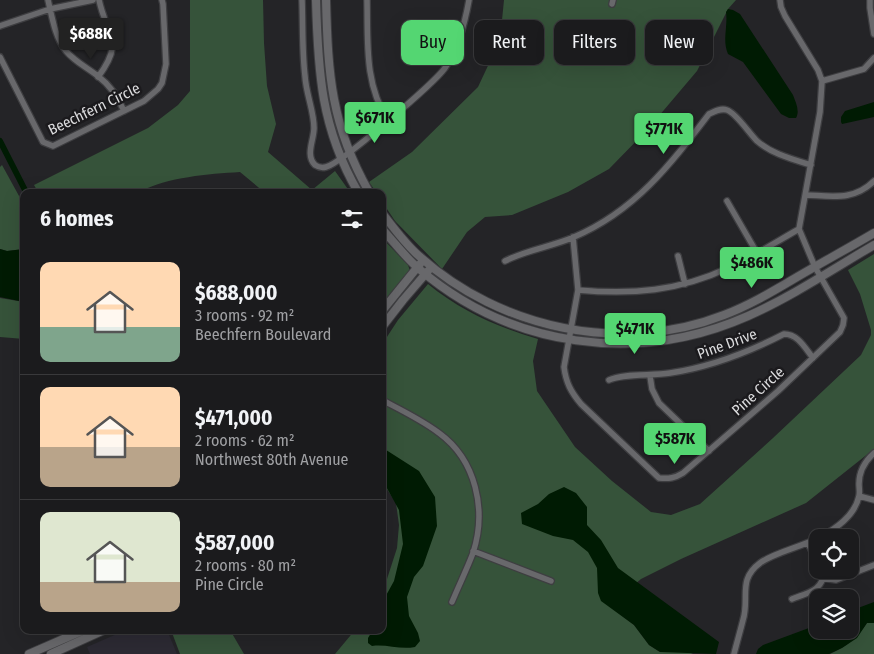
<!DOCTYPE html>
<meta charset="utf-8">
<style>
body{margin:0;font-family:"Fira Sans Condensed",sans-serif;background:#28282a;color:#f1f3f6;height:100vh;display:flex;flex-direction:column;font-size:19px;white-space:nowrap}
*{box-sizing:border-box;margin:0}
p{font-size:16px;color:#a0a1a4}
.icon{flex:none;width:28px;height:28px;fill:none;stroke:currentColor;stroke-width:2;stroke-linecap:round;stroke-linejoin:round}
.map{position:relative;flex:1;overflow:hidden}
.details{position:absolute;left:20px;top:189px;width:366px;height:445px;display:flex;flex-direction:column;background:#1b1b1d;border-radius:10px;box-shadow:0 5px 20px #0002,0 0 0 1px #39393b}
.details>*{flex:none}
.hud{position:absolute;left:401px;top:20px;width:398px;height:45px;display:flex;gap:10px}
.buttons{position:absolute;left:809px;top:529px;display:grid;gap:10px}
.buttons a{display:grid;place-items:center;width:50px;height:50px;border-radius:10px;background:#1b1b1d;box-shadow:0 5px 20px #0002,0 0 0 1px #39393b;font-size:25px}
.price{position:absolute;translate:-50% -42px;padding:0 11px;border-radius:5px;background:#54d672;color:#111;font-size:16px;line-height:32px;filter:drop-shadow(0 1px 2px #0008)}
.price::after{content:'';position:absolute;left:50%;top:30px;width:15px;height:11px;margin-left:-8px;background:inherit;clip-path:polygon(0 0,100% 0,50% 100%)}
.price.current{background:#222;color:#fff}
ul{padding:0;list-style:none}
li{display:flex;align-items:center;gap:15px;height:125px;padding:0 20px}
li+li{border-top:1px solid #39393b}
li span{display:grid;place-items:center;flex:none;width:140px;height:100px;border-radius:10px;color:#555}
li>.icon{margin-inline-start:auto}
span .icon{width:60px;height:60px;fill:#fffc;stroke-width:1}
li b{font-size:21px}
h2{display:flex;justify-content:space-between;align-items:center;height:60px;padding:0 20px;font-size:21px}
.pill{padding:0 18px;border-radius:10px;background:#1b1b1d;box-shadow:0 5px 20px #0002,0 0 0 1px #39393b;font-size:18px;line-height:45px}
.pill.current{background:#54d672;color:#111}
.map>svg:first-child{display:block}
.built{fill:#2c2a33}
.green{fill:#36533a}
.water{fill:#001b03}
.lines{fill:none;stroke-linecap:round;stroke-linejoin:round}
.canal{stroke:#001b03;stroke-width:6}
.minor-casing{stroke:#3e3e41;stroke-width:8}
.tertiary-casing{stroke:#3e3e41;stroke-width:10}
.minor{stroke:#68686b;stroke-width:5.5}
.tertiary{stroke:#68686b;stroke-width:8}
.labels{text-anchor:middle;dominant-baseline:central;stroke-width:5;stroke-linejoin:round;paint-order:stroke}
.street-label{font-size:15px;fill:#dbdbdd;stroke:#1b1a1d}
</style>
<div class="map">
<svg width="874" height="654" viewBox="0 0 874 654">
<rect width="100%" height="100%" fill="#242427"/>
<!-- built -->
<path class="built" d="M126 630H167L177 654H90L87 647Z"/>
<!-- green -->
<path class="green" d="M190 0H263L264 43 267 86 276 124 268 152 312 190 335 171 350 192H264L240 172C208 174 168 177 139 192H38L34 185 148 128 178 105 190 91Z
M504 0H736L728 9 697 71 647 130 609 169 568 192 512 215 485 217 467 232 442 269 395 221 383 203 382 192H376L369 182 412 152 478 87 500 40Z
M2 165 24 205V249L7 251 0 249V167Z
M383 239 408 265 410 271 383 306Z
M874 254V449L806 503 681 559 641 579 609 606 634 625 649 645 660 652H689L693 654H335L355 630H382L383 587 387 579 397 548 399 525 396 503 383 483V343L398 320 428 284C461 311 497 327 538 339L533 361 537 391 575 447 612 481 651 512 671 515 700 504 773 438 861 355 871 335V330L860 294 848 270Z
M0 298 24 302V339L0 337Z
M867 623H874V654H830C847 646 856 639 867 623Z
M171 630H230L244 654H180Z"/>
<!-- water -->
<path class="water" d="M728 9 733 10 740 14 793 95C796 103 800 111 796 118H789L781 114 743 62 728 54C722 40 728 27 726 12Z
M874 102V117L842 124 841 122V117L845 111Z
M0 249 7 251 24 249V302L0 297Z
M383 448 419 471 435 497 437 526 423 566 414 577 407 597 409 616 418 633 420 641 415 647C400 650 387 644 372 646L368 643V638L373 630H382L383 601 394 581 403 544 399 510 383 481Z
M564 487 576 493 587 507V525L601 540 618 568 719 642 716 654 660 652 649 645 634 625 601 601 598 593 597 568 588 552 573 540 553 536 522 524 521 513 538 504 549 494Z
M874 602V623H867L857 638 842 648 829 654H756L758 649 763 645 817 625 818 630H850V611Z"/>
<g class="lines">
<!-- canal -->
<path class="canal" d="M0 141 26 192"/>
<defs>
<path id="minor" d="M48 0C52 17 55 37 66 51 75 62 88 68 99 77 111 86 118 97 124 111
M302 0C303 25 302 51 305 76 306 94 314 111 314 128 314 140 305 155 315 165 318 167 322 168 326 167 342 163 434 83 445 68 458 48 465 23 469 0
M367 0C368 40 364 85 388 120
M870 0V8L874 34
M612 4 613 0
M0 26 50 9 93 0
M438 31 459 38
M0 57 43 142 53 146 144 101 158 89 162 83 166 64 163 4 162 0
M98 77C125 41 107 37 99 0
M822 81 864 69 874 58
M806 195C832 196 854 201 874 181
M727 201 757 253
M573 237 578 290 564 367C566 383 571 392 581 404L659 478C669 479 675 478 683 473L778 391 840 332 843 325 844 318 815 267 799 229 820 112 822 81 818 70 785 16 781 7 780 0
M678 256 685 284
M505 261C529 249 551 247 574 237 635 211 670 165 709 114 715 111 721 108 727 110 736 113 749 133 757 141 772 154 792 159 811 165
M578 290C632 295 679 291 728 268 753 257 776 242 799 229
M650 376 652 389 659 403 709 451
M609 380C624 373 652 376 670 373 711 367 747 353 784 334 798 334 805 348 813 358
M382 400C401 410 422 420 439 433 476 460 487 510 473 553 467 569 459 585 452 602
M859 496 874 500
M819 538C835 529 855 516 859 496 860 492 859 488 859 484 859 471 864 462 874 453
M808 543 818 564
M473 551 551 581
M820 570 823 578 836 580 874 565
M792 599C804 594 819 592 823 578
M291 630H296
M734 654C737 642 740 632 743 620 750 598 737 580 760 563 773 553 801 547 818 538"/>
<path id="tertiary" d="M316 0C318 72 321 128 358 192
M326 0C328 75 331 125 369 192
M382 213C393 227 405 244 419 256 500 329 622 355 724 315 748 306 770 293 792 280 819 264 847 249 874 233
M382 229C394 242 405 257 418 268 511 348 637 365 748 316 791 297 833 269 874 245
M382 311 420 264
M382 327 403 300 428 271
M29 654 84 630
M51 654 104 630"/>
</defs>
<!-- minor casing -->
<use href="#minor" class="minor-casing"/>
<!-- tertiary casing -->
<use href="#tertiary" class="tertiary-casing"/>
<!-- minor -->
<use href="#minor" class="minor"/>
<!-- tertiary -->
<use href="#tertiary" class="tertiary"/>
</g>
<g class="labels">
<!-- street labels -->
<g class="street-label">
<text transform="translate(94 109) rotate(-26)">Beechfern Circle</text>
<text transform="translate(727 344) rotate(-20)">Pine Drive</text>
<text transform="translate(758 391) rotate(-42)">Pine Circle</text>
</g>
</g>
</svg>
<div class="buttons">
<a><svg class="icon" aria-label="locate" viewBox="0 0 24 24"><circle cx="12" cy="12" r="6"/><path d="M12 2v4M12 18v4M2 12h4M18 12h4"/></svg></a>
<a><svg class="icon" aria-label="layers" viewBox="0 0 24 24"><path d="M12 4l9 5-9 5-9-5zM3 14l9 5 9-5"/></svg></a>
</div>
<b class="price current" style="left:91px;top:60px">$688K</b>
<b class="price" style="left:375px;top:144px">$671K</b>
<b class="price" style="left:664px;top:155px">$771K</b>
<b class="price" style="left:752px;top:289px">$486K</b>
<b class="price" style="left:635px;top:355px">$471K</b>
<b class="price" style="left:675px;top:465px">$587K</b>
<div class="hud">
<a class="pill current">Buy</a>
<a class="pill">Rent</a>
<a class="pill">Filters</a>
<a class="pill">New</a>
</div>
<section class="details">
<h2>6 homes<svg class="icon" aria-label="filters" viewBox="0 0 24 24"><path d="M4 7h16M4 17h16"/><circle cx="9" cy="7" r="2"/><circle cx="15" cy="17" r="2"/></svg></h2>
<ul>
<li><span style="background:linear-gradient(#ffd9b3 65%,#7fa58c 0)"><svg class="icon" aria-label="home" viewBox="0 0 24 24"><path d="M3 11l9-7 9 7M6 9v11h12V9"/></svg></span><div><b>$688,000</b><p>3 rooms · 92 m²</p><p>Beechfern Boulevard</p></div></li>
<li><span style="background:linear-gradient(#ffd9b3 60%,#b9a48a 0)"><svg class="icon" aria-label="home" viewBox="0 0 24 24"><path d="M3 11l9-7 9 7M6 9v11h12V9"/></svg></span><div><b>$471,000</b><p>2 rooms · 62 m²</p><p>Northwest 80th Avenue</p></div></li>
<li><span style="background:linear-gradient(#dfe7d0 70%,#b9a48a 0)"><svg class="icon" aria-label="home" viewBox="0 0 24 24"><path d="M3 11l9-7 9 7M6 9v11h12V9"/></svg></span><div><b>$587,000</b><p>2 rooms · 80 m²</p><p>Pine Circle</p></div></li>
</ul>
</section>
</div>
